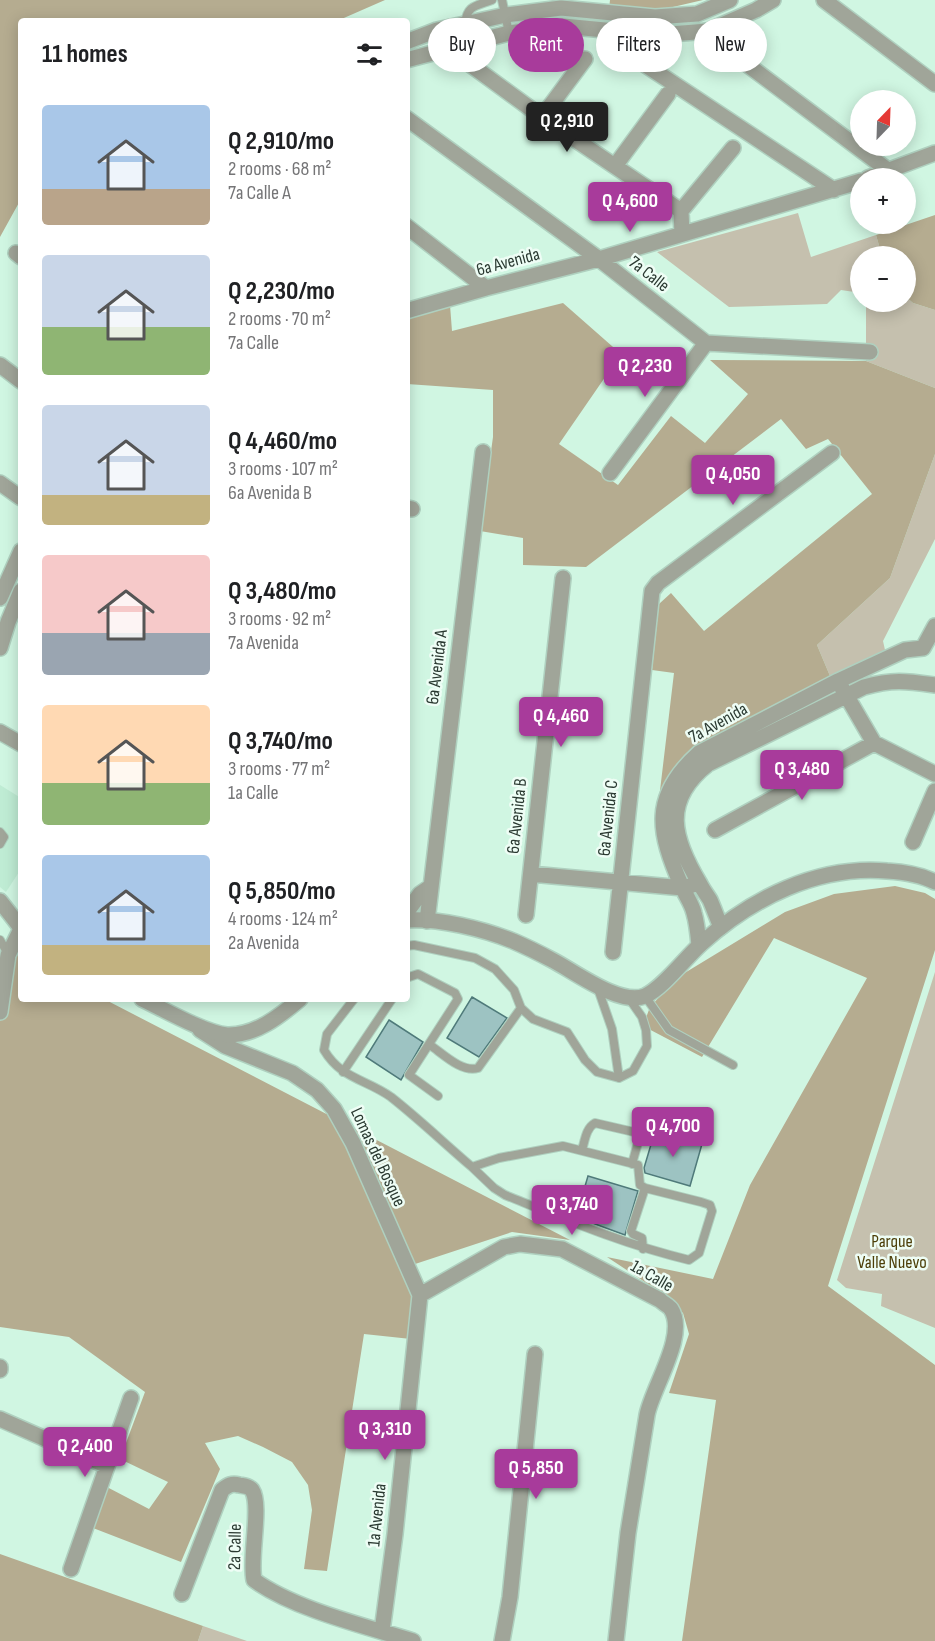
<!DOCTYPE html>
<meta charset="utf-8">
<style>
body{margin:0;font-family:"Sofia Sans Condensed",sans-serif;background:#f6f6f6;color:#202124;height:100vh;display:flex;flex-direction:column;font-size:22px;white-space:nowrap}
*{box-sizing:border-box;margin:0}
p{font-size:20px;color:#757577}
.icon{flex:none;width:33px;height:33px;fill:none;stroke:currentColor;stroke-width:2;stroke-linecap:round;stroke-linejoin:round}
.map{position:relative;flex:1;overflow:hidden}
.details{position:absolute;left:18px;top:18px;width:392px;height:984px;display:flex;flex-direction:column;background:#fff;border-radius:6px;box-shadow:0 3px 15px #0003}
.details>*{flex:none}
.hud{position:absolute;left:428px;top:18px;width:417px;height:54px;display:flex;gap:12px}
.needle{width:39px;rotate:23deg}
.buttons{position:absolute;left:850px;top:90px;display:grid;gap:12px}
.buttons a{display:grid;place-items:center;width:66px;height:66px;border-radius:50%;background:#fff;box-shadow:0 3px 15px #0003;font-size:30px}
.price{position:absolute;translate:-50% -51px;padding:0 14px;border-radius:6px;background:#a83b9b;color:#fff;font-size:20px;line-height:39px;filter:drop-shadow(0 2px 3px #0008)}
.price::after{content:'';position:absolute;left:50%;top:36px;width:18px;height:14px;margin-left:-9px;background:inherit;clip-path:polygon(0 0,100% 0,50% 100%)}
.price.current{background:#222;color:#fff}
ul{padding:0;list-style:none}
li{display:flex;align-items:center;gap:18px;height:150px;padding:0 24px}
li span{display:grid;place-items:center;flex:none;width:168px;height:120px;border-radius:6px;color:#555}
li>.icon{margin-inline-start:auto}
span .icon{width:72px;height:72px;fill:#fffc;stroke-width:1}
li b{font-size:26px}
h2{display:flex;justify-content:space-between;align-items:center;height:72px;padding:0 24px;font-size:26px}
.tag{padding:0 21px;border-radius:27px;background:#fff;box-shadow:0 3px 15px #0003;font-size:21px;line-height:54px}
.tag.current{background:#a83b9b;color:#fff}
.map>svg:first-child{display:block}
.built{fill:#bfecd4}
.green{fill:#c5c0ae}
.forest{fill:#b5ac90}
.building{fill:#9dc3c2;stroke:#4f7a7a;stroke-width:1.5}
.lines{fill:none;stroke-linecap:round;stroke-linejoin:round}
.service-casing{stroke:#afd0bf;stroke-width:10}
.minor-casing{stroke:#afd0bf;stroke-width:18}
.tertiary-casing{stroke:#afd0bf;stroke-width:18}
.service{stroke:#a0a599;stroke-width:8}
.minor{stroke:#a0a599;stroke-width:15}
.tertiary{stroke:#a0a599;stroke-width:15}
.labels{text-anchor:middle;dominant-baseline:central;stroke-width:5;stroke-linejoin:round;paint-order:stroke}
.street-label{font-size:18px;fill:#2a3931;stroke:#eefdf5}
.park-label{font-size:18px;fill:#4c3e08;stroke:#eefdf5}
</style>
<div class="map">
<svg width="935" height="1641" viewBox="0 0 935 1641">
<rect width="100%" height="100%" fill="#d0f6e2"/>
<!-- built -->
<path class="built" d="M0 785 21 798V869L6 892 0 887Z"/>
<!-- green -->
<path class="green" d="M798 213 811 257 876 235 882 256H861V293L841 290 827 304 729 307 657 252Z
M906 297 913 303 935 310V388L866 361V302H906Z
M935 454V539L883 641 885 650 830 676 817 645 890 578Z
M935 972V1328L881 1306 882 1294 846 1288 837 1280Z
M203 1626 247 1641H198Z"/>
<!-- forest -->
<path class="forest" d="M0 0H385L337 21H21V199L0 237Z
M610 0H703L660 10 609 9Z
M935 215V310L913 303 906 297V256H882L876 235Z
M563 303 621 354 559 444 618 485 671 416 705 443 748 394 710 360 866 361 935 388V454L890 578 817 645 830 676 733 729 659 799 674 673 652 670 659 604 671 593 704 631 872 494 828 439 806 449 781 419 586 567 523 565V538L480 531 493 437V390L407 384 406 320 450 305 452 331Z
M895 886 925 893 935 899V950L828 1286 935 1365V1641H682L716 1400 669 1393 689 1334 683 1313 654 1288 607 1257 713 1279 750 1185 867 978 774 938 702 1057 643 1026 650 1007 678 977 785 912 834 894Z
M8 950 21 957V999H104L570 1240 512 1232 406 1267 411 1290V1339L364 1334 327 1571 304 1569 312 1510 308 1485 292 1462 263 1447 238 1436 205 1443 220 1469 181 1562 93 1528 105 1486 149 1509 168 1482 120 1459 145 1392 69 1337 0 1327V995Z
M0 1554 203 1626 198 1641H0Z"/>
<!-- building -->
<path class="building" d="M472 997 507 1018 479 1057 447 1038Z
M389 1020 423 1042 401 1080 366 1057Z
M655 1131 702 1144 690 1186 645 1173 644 1168Z
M588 1176 638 1191 625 1235 576 1217Z"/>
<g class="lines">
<defs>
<path id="service" d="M502 0 509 33
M465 24C467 5 476 6 492 0
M0 832 4 837 0 844
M0 940 8 954
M406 946 414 945 475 958 495 969 514 990 521 1008 533 1019 567 1032 585 1060 597 1072 619 1078 633 1071 647 1046 646 1030 642 1017 628 997
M406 978 418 974 455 993 458 999 409 1075 438 1096
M597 986 612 1029 619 1078
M645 996 669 1030 733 1065
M354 999 327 1034 324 1050C341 1079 366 1079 391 1097 419 1119 445 1144 472 1167L499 1158 563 1146 638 1165 640 1185 645 1188 701 1202 710 1205 712 1211 699 1253 689 1260C623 1244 567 1220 505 1195L494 1188 472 1167
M430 1045C443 1054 462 1073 478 1068L521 1008
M343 1072 392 999
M582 1150C585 1140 586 1128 595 1123L634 1132 639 1135V1139L632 1164
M643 1249 642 1238 633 1234 631 1231 645 1188"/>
<path id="minor" d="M824 0 935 84
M708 31 728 50 889 171
M449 49 542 117 681 211 682 234
M632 56 834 190
M542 117 585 59
M406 118 599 259 706 343 870 352
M615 166 668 94
M868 178 935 153
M681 211 733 148
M406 226 486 288
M16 253 21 257
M406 311 486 288 599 259 861 181
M0 365 21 381
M610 473 706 343
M0 483 21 498
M406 508 412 509
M923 648 935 626
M842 688 874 743 935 774
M0 732 21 744
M715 830 874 743
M913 842 935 791
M531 874 683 888 690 886
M406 913 420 894 430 887
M526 915 563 578
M427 921 483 452
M721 927C717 918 714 909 710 900 707 895 703 890 700 884 673 839 661 801 708 764L864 687C893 679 906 681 935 685
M699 945C698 934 697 923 694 913 692 904 686 896 682 887 658 832 650 797 699 753L838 681 905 650 923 648
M613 952 652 591 658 583 832 453
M0 1012 8 955 21 929
M200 1030 225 1046 292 1073 317 1090 334 1109 353 1143 420 1295
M420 1295 504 1247 520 1244 562 1249 660 1300C663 1303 669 1306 671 1309 688 1335 652 1388 647 1415L628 1533 616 1641
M0 1367V1370
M0 1419 107 1466
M71 1569 131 1398
M182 1594 222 1490C228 1485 232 1483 239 1485 244 1486 249 1486 252 1490 262 1505 249 1558 254 1580 294 1609 365 1626 413 1641
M382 1631 395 1534 420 1295
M502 1641 510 1597 535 1354"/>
<path id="tertiary" d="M406 42 437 30 506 15 561 8 655 17 697 14 730 0
M406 60 509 33 563 26 657 35 708 31 756 10 773 0
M0 598 21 551
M0 648 8 622 21 591
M0 901 21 928
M406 920C439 918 483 929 513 941 527 947 541 954 554 961 575 972 620 1006 645 996 663 988 686 957 702 943 752 898 818 865 887 871 903 872 920 874 935 882
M142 999C163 1009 205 1033 227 1035 255 1036 280 1016 300 999"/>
</defs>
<!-- service casing -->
<use href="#service" class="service-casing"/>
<!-- minor casing -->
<use href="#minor" class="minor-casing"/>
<!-- tertiary casing -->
<use href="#tertiary" class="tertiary-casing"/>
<!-- service -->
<use href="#service" class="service"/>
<!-- minor -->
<use href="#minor" class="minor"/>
<!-- tertiary -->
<use href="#tertiary" class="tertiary"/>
</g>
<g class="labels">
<!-- street labels -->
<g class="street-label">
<text transform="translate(508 262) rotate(-15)">6a Avenida</text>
<text transform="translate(649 274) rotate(38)">7a Calle</text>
<text transform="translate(437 667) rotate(-83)">6a Avenida A</text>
<text transform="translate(718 723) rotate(-29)">7a Avenida</text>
<text transform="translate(517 816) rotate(-84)">6a Avenida B</text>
<text transform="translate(608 818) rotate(-84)">6a Avenida C</text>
<text transform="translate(378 1157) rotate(65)">Lomas del Bosque</text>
<text transform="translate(652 1276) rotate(30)">1a Calle</text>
<text transform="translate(377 1515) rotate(-84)">1a Avenida</text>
<text transform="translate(235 1547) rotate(-89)">2a Calle</text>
</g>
<!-- park labels -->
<g class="park-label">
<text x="892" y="1241">Parque<tspan x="892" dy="21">Valle Nuevo</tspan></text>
</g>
</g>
</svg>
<div class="buttons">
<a><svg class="needle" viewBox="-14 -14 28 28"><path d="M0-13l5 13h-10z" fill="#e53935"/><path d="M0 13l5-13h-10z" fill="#757577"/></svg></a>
<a>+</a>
<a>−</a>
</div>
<b class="price current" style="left:567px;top:153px">Q 2,910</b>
<b class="price" style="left:630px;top:233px">Q 4,600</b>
<b class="price" style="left:645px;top:398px">Q 2,230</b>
<b class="price" style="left:733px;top:506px">Q 4,050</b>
<b class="price" style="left:561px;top:748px">Q 4,460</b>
<b class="price" style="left:802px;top:801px">Q 3,480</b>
<b class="price" style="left:673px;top:1158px">Q 4,700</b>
<b class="price" style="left:572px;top:1236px">Q 3,740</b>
<b class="price" style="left:385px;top:1461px">Q 3,310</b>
<b class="price" style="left:85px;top:1478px">Q 2,400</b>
<b class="price" style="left:536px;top:1500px">Q 5,850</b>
<div class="hud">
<a class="tag">Buy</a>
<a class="tag current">Rent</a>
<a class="tag">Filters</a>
<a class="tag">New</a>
</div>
<section class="details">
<h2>11 homes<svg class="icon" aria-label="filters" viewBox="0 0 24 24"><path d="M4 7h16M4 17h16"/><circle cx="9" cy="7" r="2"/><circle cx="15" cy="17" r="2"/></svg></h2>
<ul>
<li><span style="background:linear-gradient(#a9c7e8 70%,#b9a48a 0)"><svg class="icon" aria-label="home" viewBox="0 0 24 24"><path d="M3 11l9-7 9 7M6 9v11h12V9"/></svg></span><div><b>Q 2,910/mo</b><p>2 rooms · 68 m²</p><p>7a Calle A</p></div></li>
<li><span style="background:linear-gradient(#c9d6e8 60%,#8fb573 0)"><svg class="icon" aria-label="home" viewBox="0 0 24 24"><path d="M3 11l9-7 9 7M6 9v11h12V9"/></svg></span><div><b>Q 2,230/mo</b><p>2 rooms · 70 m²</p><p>7a Calle</p></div></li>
<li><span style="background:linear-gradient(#c9d6e8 75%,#c2b280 0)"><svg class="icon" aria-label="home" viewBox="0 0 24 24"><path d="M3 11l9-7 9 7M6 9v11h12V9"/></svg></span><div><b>Q 4,460/mo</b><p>3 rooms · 107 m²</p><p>6a Avenida B</p></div></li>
<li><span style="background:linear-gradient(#f6c9c9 65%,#9aa5b1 0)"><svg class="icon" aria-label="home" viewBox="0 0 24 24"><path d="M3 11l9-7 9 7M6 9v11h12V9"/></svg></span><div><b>Q 3,480/mo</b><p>3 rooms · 92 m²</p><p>7a Avenida</p></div></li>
<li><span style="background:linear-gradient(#ffd9b3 65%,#8fb573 0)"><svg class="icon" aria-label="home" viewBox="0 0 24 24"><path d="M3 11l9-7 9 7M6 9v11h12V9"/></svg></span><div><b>Q 3,740/mo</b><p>3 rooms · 77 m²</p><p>1a Calle</p></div></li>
<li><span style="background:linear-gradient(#a9c7e8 75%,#c2b280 0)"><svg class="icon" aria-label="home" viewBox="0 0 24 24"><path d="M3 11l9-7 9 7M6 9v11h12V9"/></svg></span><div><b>Q 5,850/mo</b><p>4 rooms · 124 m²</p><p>2a Avenida</p></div></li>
</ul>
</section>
</div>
